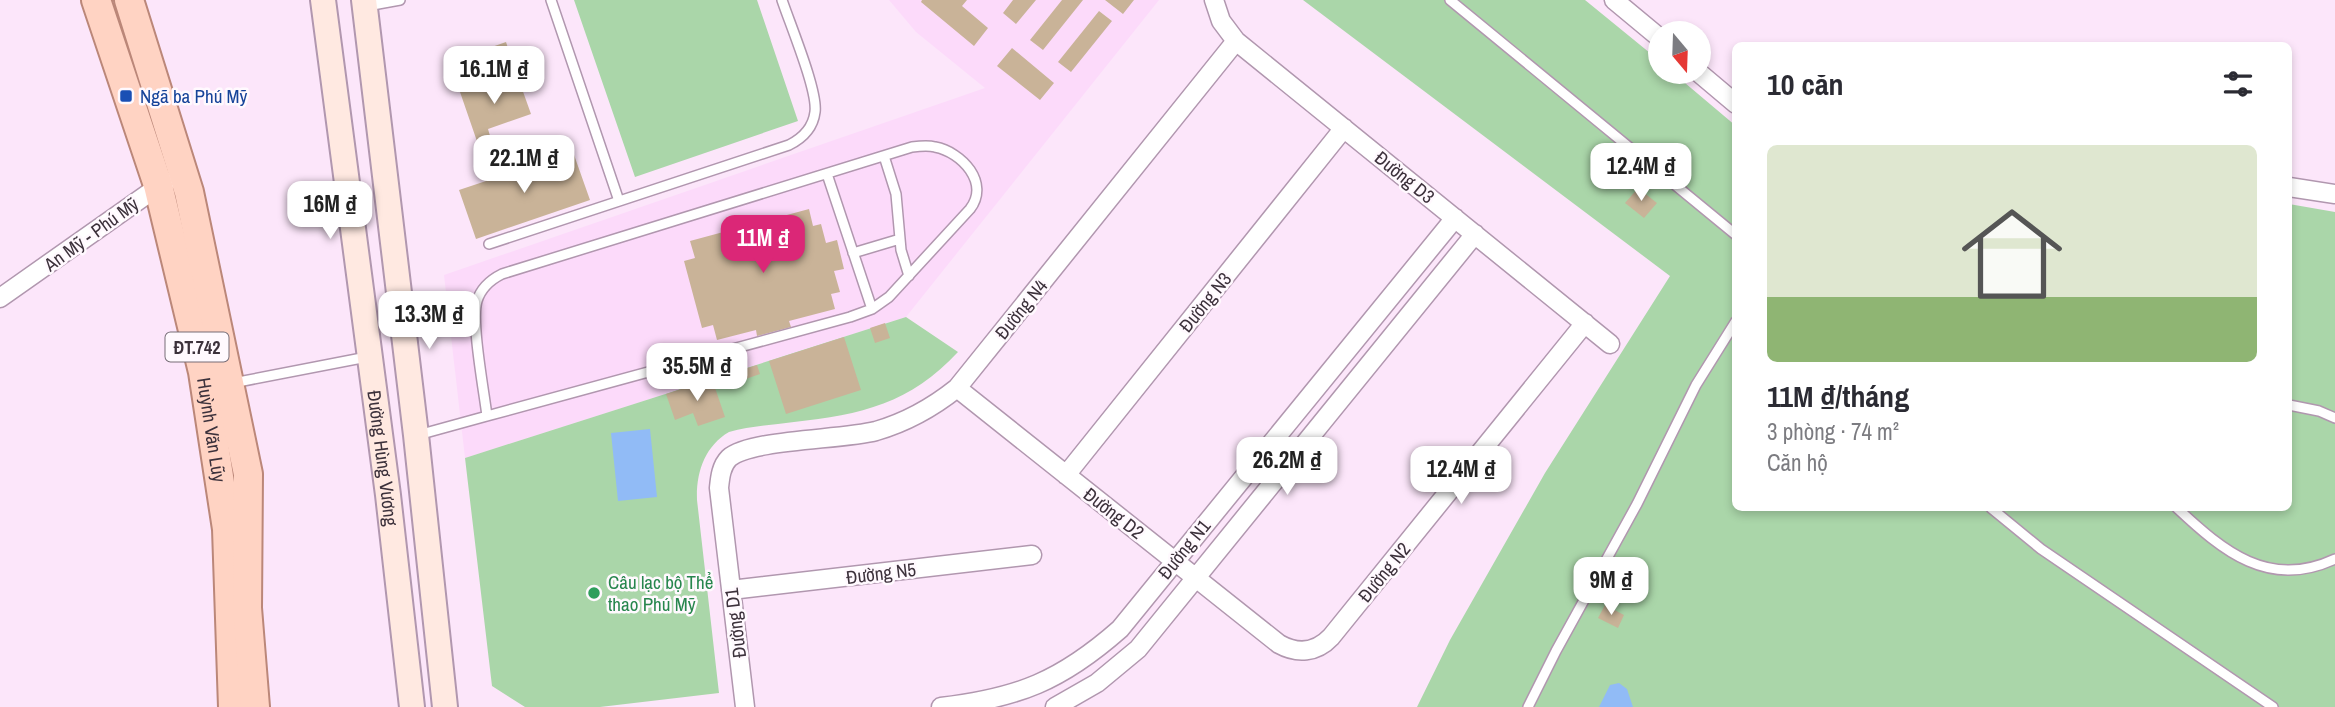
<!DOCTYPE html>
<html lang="vi">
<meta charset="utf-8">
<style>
body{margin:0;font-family:"Archivo Narrow",sans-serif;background:#f7f7f7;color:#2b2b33;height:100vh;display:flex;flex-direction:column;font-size:26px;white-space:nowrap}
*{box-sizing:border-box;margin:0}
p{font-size:23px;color:#7c7c81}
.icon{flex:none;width:38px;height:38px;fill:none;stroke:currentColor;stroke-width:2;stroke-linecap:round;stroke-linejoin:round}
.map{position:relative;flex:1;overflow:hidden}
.details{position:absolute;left:1732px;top:42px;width:560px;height:469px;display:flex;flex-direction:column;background:#fff;border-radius:10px;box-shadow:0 4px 10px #0003}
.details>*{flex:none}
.needle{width:46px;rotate:161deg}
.tools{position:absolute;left:1648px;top:21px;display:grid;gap:14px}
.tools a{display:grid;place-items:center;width:63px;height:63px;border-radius:50%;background:#fff;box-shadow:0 4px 10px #0003;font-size:35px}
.price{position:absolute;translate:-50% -60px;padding:0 16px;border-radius:14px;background:#fff;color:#222;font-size:23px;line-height:46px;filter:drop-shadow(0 2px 4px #0008)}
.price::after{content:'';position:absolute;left:50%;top:42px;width:21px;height:16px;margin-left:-10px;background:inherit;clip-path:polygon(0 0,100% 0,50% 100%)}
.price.current{background:#db2777;color:#fff}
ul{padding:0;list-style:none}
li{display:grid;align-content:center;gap:14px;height:371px;padding:0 35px}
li+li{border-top:2px solid #e1e1e2}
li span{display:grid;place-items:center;height:217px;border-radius:10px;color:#555}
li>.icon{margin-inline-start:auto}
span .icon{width:126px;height:126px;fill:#fffc;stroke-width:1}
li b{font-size:30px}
h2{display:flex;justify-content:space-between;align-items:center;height:84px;padding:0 35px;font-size:30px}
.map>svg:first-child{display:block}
.built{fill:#fcdafa}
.green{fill:#aad6a9}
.water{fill:#91bbf6}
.building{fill:#c9b398}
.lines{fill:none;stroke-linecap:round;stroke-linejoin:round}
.lane-casing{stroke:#b197af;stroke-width:12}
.street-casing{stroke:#b197af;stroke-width:21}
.secondary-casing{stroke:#b197af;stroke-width:28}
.primary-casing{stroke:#bb8779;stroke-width:32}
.lane{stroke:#fff;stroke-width:9}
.street{stroke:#fff;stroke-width:18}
.secondary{stroke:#ffe9e1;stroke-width:24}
.primary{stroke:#ffd3c3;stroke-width:28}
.transit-dot{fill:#1a4fb4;stroke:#fff9fe;stroke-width:2.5}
.leisure-dot{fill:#2e9e5b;stroke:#fff9fe;stroke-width:2.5}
.labels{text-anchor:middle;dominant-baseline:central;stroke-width:5;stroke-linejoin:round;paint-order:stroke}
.shield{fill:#fff9fe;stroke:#766d76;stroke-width:2}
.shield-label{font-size:18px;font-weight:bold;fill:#3c313b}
.transit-label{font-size:19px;fill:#164399;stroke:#fff9fe;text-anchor:start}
.street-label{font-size:19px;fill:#3c313b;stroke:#fff9fe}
.leisure-label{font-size:19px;fill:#27864d;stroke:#fff9fe;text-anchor:start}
</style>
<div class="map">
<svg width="2335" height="707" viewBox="0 0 2335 707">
<rect width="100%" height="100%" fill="#fce6fa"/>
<!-- built -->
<path class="built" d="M889 0H1159L906 317 465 458 444 275 985 88 916 32Z"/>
<!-- green -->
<path class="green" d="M574 0H757L798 121 635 177Z
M1303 0H1585L1661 62V72H1672L1736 126V508H2289V204L2335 212V707H1417L1450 640 1545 473 1670 276Z
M906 317 958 352C911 403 861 415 794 422 772 425 750 426 729 432 705 446 696 472 697 500L719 693 600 707H525L492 686 465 458Z"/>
<!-- water -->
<path class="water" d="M650 429 657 497 618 501 611 433Z
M1619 683 1627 689 1633 707H1599L1610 685Z"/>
<!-- building -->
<path class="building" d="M922 0H967L962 6 988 28 974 46 921 2Z
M1013 0H1036L1016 24 1003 13Z
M1062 0H1083L1043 50 1030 40Z
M1105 0H1134L1123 14Z
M1099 11 1112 21 1071 72 1058 62Z
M506 42 513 63 456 83 449 62Z
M1012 48 1054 83 1040 100 997 66Z
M516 72 531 114 488 129 493 146 480 150 460 92Z
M573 152 590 200 476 239 459 190Z
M1638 188 1657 203 1644 218 1625 203Z
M809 209 813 226 821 224 826 243 837 240 844 269 834 271 840 292 831 294 835 309 789 321 791 327 757 336 756 330 717 340 713 325 702 328 684 261 695 258 690 241 727 231 725 224 759 215 761 222Z
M885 323 890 338 875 343 870 328Z
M844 337 861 390 786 414 769 361Z
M757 365 760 374 723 387 719 377Z
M712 379 725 417 698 426 693 413 675 420 666 394Z
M1605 605 1624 615 1618 628 1598 618Z"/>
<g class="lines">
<defs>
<path id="lane" d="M551 0 619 201
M1450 0 1736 235
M367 6 400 0
M884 156 896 194 901 250 909 276
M827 174 872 309
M489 244 789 145C803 138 813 128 815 112 818 91 790 24 782 0
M853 253 900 239
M405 324 475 310
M233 383 367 357
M2289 405 2319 411 2335 418
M418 435 487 416 850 317 872 309 889 297 970 209C990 183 962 152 935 147 928 145 920 146 912 147L502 274C490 280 481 288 477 301 471 322 484 391 487 416
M1991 508 2041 549 2273 707
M2177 508C2223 551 2269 590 2335 559
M1528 707 1556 651 1637 504 1696 385 1736 321"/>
<path id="street" d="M1214 0 1221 21 1236 41 1610 344
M1614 0 1661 39
M1698 72 1736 104
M2289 187 2335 194
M0 298 166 181
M957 388 1279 644C1297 654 1316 653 1331 637L1585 323
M1066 475 1344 128
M731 590 1032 555
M745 707 719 488C720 478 721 466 729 458 751 439 842 440 876 431 907 422 932 408 957 388L1236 41
M941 707C1018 698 1061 681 1120 629L1455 218
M1055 707 1097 683 1138 649 1475 234"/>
<g id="secondary">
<path id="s1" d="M323 0 388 495 412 707"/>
<path d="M364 0 416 435 445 707"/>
</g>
<g id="primary">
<path id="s2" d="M96 0 158 185 203 372 227 529 233 707"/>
<path d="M129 0 189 192 248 474 247 608 255 707"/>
</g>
</defs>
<!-- lane casing -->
<use href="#lane" class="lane-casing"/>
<!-- street casing -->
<use href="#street" class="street-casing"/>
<!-- secondary casing -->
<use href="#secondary" class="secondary-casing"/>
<!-- primary casing -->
<use href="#primary" class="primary-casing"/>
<!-- lane -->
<use href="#lane" class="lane"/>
<!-- street -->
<use href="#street" class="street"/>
<!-- secondary -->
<use href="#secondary" class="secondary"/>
<!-- primary -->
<use href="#primary" class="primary"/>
</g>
<!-- markers -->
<rect class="transit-dot" x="119" y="89" width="14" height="14" rx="3.5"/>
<circle class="leisure-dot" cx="594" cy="593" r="7"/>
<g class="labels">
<!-- shield labels -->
<rect class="shield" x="165.5" y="332.5" width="63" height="29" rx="5"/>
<g class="shield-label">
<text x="197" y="347">ĐT.742</text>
</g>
<!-- transit labels -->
<g class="transit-label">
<text x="140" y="96">Ngã ba Phú Mỹ</text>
</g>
<!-- street labels -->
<g class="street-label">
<text transform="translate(1405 177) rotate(39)">Đường D3</text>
<text transform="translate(91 234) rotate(-36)">An Mỹ - Phú Mỹ</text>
<text transform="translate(1205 302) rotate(-51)">Đường N3</text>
<text transform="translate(1021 309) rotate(-51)">Đường N4</text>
<text stroke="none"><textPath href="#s2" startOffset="446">Huỳnh Văn Lũy</textPath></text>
<text stroke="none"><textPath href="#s1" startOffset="462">Đường Hùng Vương</textPath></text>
<text transform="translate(1114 513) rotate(38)">Đường D2</text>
<text transform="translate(1184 549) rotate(-51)">Đường N1</text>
<text transform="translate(1384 572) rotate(-51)">Đường N2</text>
<text transform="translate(881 573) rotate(-7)">Đường N5</text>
<text transform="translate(735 623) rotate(-97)">Đường D1</text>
</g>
<!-- leisure labels -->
<g class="leisure-label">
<text x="608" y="582">Câu lạc bộ Thể<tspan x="608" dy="22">thao Phú Mỹ</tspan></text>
</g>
</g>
</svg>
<div class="tools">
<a><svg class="needle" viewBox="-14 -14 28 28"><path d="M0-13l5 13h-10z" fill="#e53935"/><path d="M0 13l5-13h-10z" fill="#7c7c81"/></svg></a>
</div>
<b class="price" style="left:494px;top:106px">16.1M ₫</b>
<b class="price" style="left:524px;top:195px">22.1M ₫</b>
<b class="price" style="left:1641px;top:203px">12.4M ₫</b>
<b class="price" style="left:330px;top:241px">16M ₫</b>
<b class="price current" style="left:763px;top:275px">11M ₫</b>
<b class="price" style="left:429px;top:351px">13.3M ₫</b>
<b class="price" style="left:697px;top:403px">35.5M ₫</b>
<b class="price" style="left:1287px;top:497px">26.2M ₫</b>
<b class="price" style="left:1461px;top:506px">12.4M ₫</b>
<b class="price" style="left:1611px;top:617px">9M ₫</b>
<section class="details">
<h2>10 căn<svg class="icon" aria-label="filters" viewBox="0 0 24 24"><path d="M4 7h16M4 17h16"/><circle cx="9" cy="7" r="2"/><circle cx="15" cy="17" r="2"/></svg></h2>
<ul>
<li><span style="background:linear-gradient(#dfe7d0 70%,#8fb573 0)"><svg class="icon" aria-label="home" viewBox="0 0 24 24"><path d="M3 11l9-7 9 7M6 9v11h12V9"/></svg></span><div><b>11M ₫/tháng</b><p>3 phòng · 74 m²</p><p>Căn hộ</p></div></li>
</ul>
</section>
</div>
